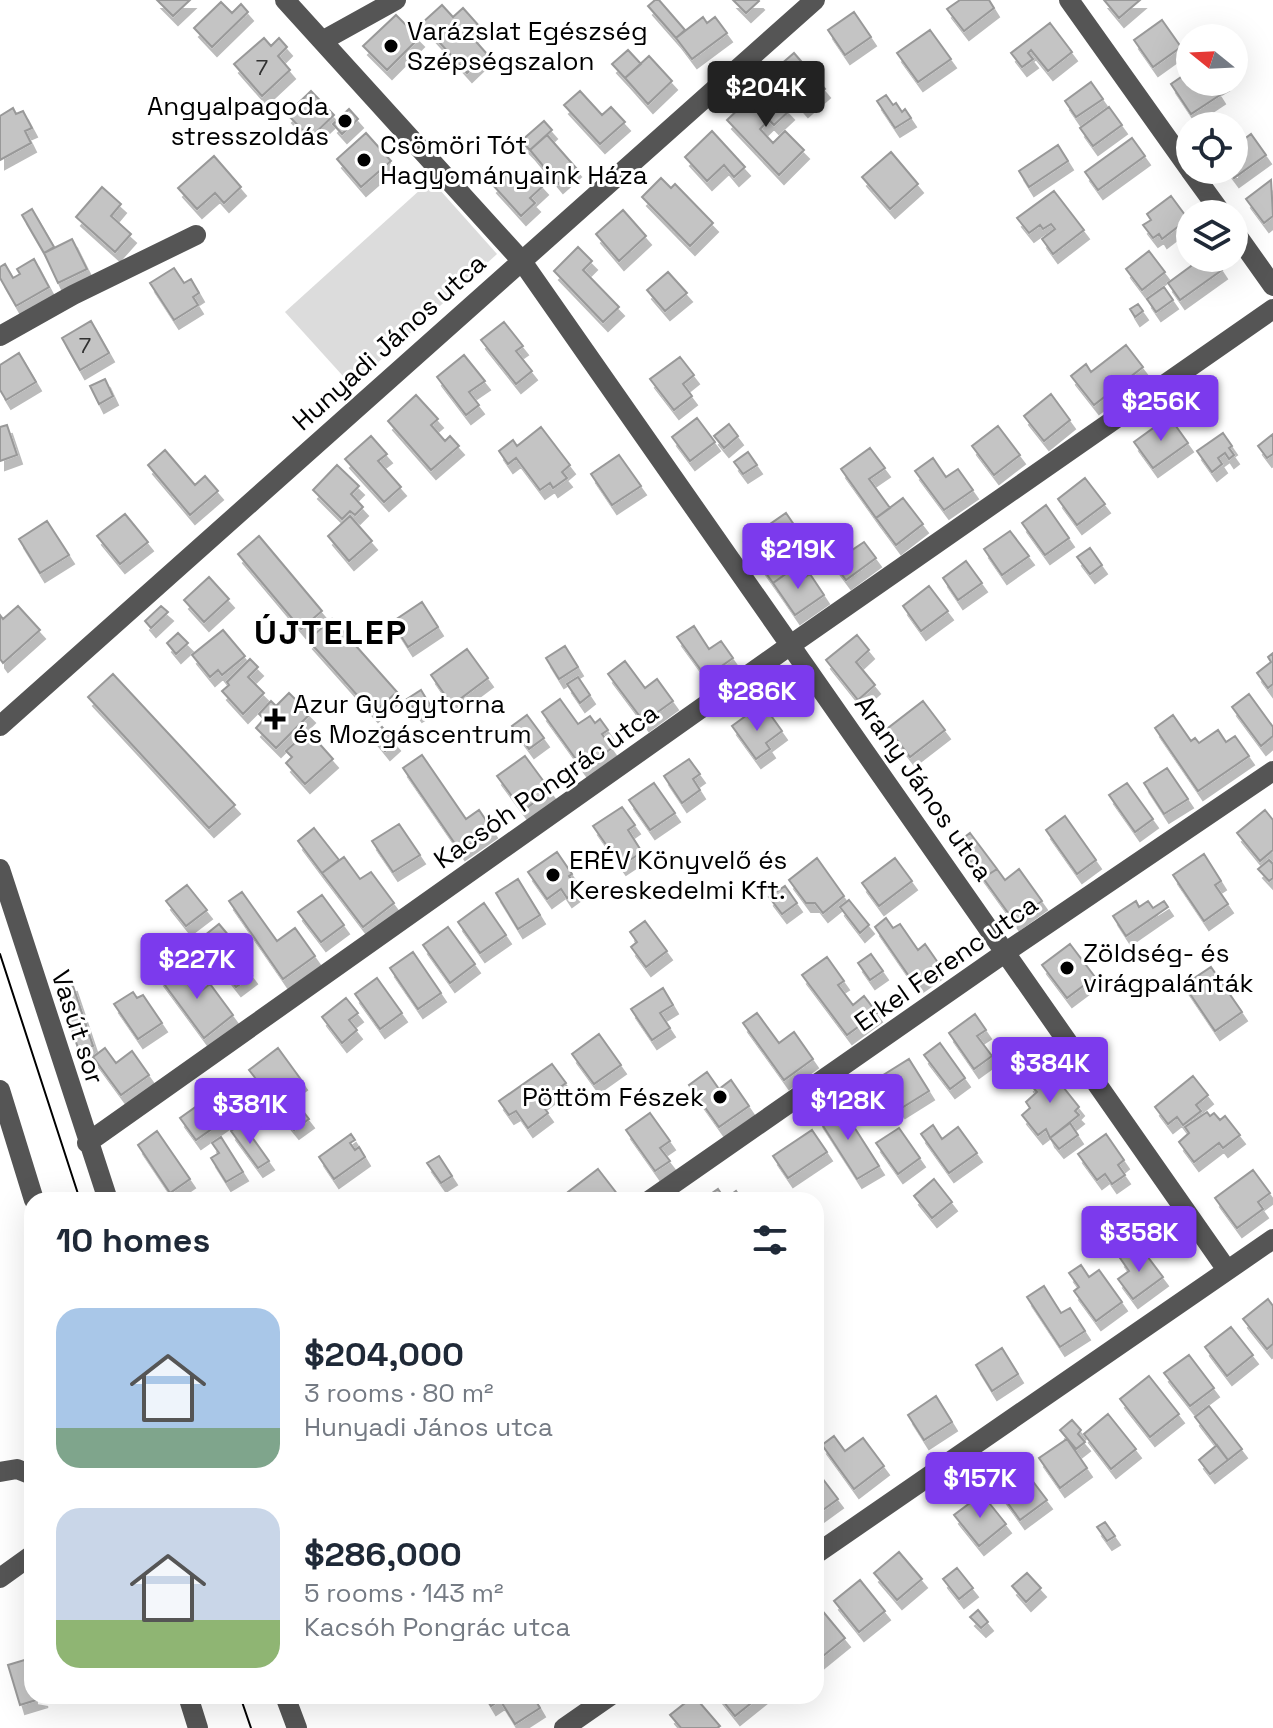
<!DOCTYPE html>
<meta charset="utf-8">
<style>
body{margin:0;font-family:"Space Grotesk",sans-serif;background:#f6f6f7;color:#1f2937;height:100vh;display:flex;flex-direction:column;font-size:30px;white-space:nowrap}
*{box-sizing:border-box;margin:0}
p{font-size:26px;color:#747a83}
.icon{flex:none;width:44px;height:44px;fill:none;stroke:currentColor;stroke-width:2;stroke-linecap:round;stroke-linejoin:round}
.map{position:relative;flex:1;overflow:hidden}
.details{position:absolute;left:24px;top:1192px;width:800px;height:512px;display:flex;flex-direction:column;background:#fff;border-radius:24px;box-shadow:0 8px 32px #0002}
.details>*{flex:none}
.needle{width:52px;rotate:288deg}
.tools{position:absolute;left:1176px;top:24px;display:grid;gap:16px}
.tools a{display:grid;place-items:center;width:72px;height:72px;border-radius:50%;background:#fff;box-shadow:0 8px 32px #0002;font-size:40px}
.price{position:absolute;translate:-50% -68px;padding:0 18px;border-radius:8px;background:#7c3aed;color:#fff;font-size:26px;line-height:52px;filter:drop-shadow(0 2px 4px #0008)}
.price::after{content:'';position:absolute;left:50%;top:48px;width:24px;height:18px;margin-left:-12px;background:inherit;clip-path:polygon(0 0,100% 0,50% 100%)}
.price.on{background:#222;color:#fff}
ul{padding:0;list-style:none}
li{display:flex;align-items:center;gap:24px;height:200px;padding:0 32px}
li span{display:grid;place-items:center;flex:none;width:224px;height:160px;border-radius:24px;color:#555}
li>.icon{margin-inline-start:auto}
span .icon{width:96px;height:96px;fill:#fffc;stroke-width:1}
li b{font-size:34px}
h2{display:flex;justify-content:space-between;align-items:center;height:96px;padding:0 32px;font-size:34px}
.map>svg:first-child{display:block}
.green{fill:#dcdcdc}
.building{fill:#c4c4c4;stroke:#999;stroke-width:2;filter:url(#shadow)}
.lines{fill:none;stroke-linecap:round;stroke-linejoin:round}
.minor{stroke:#555;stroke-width:20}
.tram{stroke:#000;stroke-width:2}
.poi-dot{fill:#000;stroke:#fff;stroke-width:3}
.labels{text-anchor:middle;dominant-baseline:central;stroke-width:6;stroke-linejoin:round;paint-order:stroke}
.number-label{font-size:22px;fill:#313131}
.poi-label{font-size:26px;fill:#000;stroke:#fff;text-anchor:start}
.street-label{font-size:26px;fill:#000;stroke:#fff}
.district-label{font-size:34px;font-weight:bold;letter-spacing:2px;fill:#000;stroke:#fff}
</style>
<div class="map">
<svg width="1273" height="1728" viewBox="0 0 1273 1728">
<defs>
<filter id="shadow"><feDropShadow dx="5" dy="9" stdDeviation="0" flood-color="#0004"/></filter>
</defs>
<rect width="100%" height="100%" fill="#fff"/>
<!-- green -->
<path class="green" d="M431 180 497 254 352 386 285 312Z"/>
<!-- building -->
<path class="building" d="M157 0H190L173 16Z
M655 0H659L685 30 676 38 648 6Z
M733 0H758L759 1 746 13Z
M960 0H989L994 8 964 31 947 9Z
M1104 0H1140L1119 18Z
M221 2 232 13 241 4 248 12 212 47 194 28Z
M442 5 453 17 463 8 480 27 471 36 487 54 467 73 422 23Z
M854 12 871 37 845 55 828 30Z
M396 15 419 38 387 70 363 46Z
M703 17 707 23 715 17 727 33 692 59 676 38Z
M1162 20 1181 47 1153 67 1134 40Z
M1050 23 1072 52 1048 71 1031 50 1028 53 1033 59 1022 67 1011 53Z
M930 30 951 59 918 82 897 53Z
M264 38 271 46 279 38 287 47 278 56 290 70 262 96 234 64Z
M628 50 641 64 625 78 612 64Z
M794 53 825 89 803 108 772 72Z
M649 56 672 81 648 104 625 78Z
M1190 71V82L1222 83 1215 87 1220 95 1191 114 1171 84Z
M1091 82 1103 99 1076 117 1065 101Z
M764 85 789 111 774 125 769 120 760 129 773 143 785 131 804 150 779 175 727 120Z
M311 91 334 115 310 138 287 114Z
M580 91 602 115 611 107 625 122 600 144 564 105Z
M886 95 893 105 896 103 902 112 905 109 911 118 895 128 877 101Z
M1109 107 1122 125 1093 146 1080 128Z
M13 108 16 114 23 111 32 128 25 131 31 143 0 160V116Z
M349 109 358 119 342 134 333 124Z
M1227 118 1233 126H1215Z
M544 121 552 130 530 150 521 141Z
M1234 128 1243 140 1251 134 1266 155 1234 178 1228 170H1234Z
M712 131 745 167 734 177 724 165 707 181 685 157Z
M366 133 391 161 361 187 337 159Z
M547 135 576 168 558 184 530 150Z
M1132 138 1145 156 1098 190 1085 172Z
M1058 145 1068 161 1029 187 1019 171Z
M891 152 918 184 890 209 862 177Z
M214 156 241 187 224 203 215 193 197 209 178 188Z
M506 172 518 185 531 173 543 186 530 198 535 203 521 216 492 184Z
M661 178 671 188 675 184 713 223 690 246 642 197Z
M1271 180 1273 216 1264 223 1246 199Z
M102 187 121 204 111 216 131 234 115 252 76 217Z
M1054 191 1084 230 1053 254 1042 239 1055 229 1051 224 1043 229 1040 225 1029 233 1017 218Z
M1171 196 1188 219 1162 239 1159 234 1153 238 1143 225 1151 220 1147 214Z
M32 209 54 247 44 253 22 215Z
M623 210 646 236 619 261 596 234Z
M72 239 87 269 58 283 44 253Z
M578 247 592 261 583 270 619 307 603 322 554 271Z
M1149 251 1165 272 1142 290 1126 269Z
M1202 258H1214L1222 270 1180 300 1168 283Z
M34 259 49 287 16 306 0 278V267L5 264 13 278 20 274 17 269Z
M174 268 184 283 191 279 199 293 193 297 198 305 174 320 150 283Z
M668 272 687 293 665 311 647 290Z
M1164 287 1173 300 1156 312 1147 299Z
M1138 304 1143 311 1135 317 1130 309Z
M91 321 109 353 80 370 62 338Z
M504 322 523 346 516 351 532 371 516 384 481 340Z
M1126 345 1143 367 1094 405 1071 376 1086 364 1091 372Z
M19 353 36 382 6 400 0 390V365Z
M464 355 485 381 469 392 479 405 466 415 437 377Z
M680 357 694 375 683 384 692 396 674 410 650 379Z
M105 379 113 396 99 404 90 386Z
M1051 394 1070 420 1044 441 1024 416Z
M416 395 438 419 431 425 445 441 450 436 459 446 431 470 388 421Z
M697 418 715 442 690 461 672 437Z
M1163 421 1166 426 1173 422 1188 443 1153 468 1134 442Z
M729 424 738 436 724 448 714 436Z
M7 425 17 455 0 461V427Z
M998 426 1020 455 994 475 972 446Z
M541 427 570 465 562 472 567 478 553 488 550 483 540 490 516 458 508 464 499 451 513 440 517 446Z
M1223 433 1232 446 1229 448 1234 455 1229 459 1225 453 1218 458 1222 464 1212 472 1197 451Z
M1273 434V454L1267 458 1258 446Z
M371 436 387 454 378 461 401 487 384 502 345 459Z
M870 448 885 468 869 479 890 508 876 518 841 469Z
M165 450 195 485 205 476 218 491 190 515 148 465Z
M748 452 757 465 743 474 734 462Z
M619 455 641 486 612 505 591 474Z
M933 458 946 477 958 469 973 490 944 510 915 471Z
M337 465 359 486 351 494 363 507 355 515 350 511 342 519 313 490Z
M1085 478 1105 504 1077 525 1058 499Z
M903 498 923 524 896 545 876 518Z
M1046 505 1069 538 1045 555 1022 523Z
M786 513 799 532 779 547 794 568 773 583 744 542Z
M125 514 148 542 120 564 97 536Z
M350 516 372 541 349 561 328 536Z
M47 521 69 555 40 573 19 539Z
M836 527 852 550 864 542 876 558 846 580 817 541Z
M1010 531 1029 556 1002 575 984 549Z
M259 536 322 611 301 629 238 554Z
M1090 548 1102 565 1090 574 1077 557Z
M966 561 982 583 958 600 943 578Z
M794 568 799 581 810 574 824 595 795 615 773 583Z
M209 577 229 599 204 622 184 600Z
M929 586 948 611 921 631 903 606Z
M422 602 438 627 408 647 392 622Z
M18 606 40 630 3 663 0 659V615L3 619Z
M161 606 168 612 151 628 145 621Z
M332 619 397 692 373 713 308 640Z
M694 626 709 649 721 641 733 658 706 677 677 637Z
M223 630 245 656 222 675 218 670 210 677 192 655Z
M178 633 188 643 176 654 167 643Z
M857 635 869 650 856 662 875 685 858 700 826 660Z
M565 646 578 667 559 679 546 658Z
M467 649 488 678 452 705 431 675Z
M1273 653V684L1268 688 1257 673 1271 662 1268 657Z
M250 659 258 667 248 677 264 693 243 714 222 691 229 685 227 682Z
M625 661 645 688 657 679 673 701 644 722 608 674Z
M113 674 235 805 209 828 88 697Z
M578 677 590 695 580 703 567 684Z
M421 690 430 705 417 713 407 699Z
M289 693 310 714 276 748 256 728 264 719 259 714 271 701 276 706Z
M1249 694 1273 727V736L1261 746 1232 707Z
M560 699 578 724 590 716 595 723 600 719 608 730 602 734 612 748 583 769 542 712Z
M923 701 945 730 910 757 888 728Z
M767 710 782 731 766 743 770 749 756 759 732 726 747 715 752 721Z
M527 715 544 738 529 749 512 726Z
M1173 715 1191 741 1195 738 1199 743 1218 730 1226 742 1235 736 1249 756 1198 791 1155 728Z
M382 727 395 742 385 751 372 735Z
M308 731 333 759 305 784 286 763 292 757 286 751Z
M422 755 466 819 479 810 492 829 460 851 403 768Z
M525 756 550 790 523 811 497 776Z
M689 759 700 774 693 779 700 790 682 803 664 776Z
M1167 768 1188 799 1164 814 1144 783Z
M654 783 675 813 650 830 629 800Z
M1127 783 1153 819 1135 832 1109 795Z
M622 807 635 825 628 830 642 852 621 866 593 826Z
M1265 810 1273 820V850L1260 861 1237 833Z
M1065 816 1096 860 1077 874 1046 830Z
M399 824 420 855 393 872 372 841Z
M314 828 339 860 322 873 298 841Z
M970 833 997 869 983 878 957 843Z
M557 852 572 874 569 876 578 890 567 898 561 889 547 899 528 872Z
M1204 854 1221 881 1215 885 1228 904 1204 921 1173 875Z
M344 857 360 879 371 872 394 903 363 927 322 873Z
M817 858 844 896 823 913 815 903H806L789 880Z
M895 858 912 881 879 906 862 883Z
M1269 860 1273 864V878L1269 881 1258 869Z
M997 869 1005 880 1019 869 1042 901 1014 921 983 878Z
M518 879 540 915 518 929 496 893Z
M187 885 207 910 186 926 166 901Z
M785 886 797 903 782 914 769 897Z
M242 892 277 941 295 928 315 956 283 979 229 901Z
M322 895 344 925 321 942 298 912Z
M849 900 869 925 860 933 840 907Z
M1136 901 1139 907 1148 901 1153 908 1164 901 1168 907 1126 936 1113 916Z
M484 903 506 935 480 953 458 922Z
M886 918 893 928 900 924 918 950 925 944 941 967 915 985 875 927Z
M645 921 667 951 646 967 631 947 637 942 630 932Z
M219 924 241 950 236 954 252 975 236 987 199 940Z
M448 927 475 964 450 983 423 945Z
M1070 944 1095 977 1067 998 1042 965Z
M413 952 441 993 418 1009 390 968Z
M871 954 883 971 870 980 858 963Z
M827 957 844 981 838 985 853 1005 864 996 877 1013 847 1035 802 975Z
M180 962 190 976 185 980 196 995 210 984 233 1015 204 1038 159 977Z
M1211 967 1242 1012 1215 1031 1184 985Z
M377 978 402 1013 380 1029 355 994Z
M72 983 93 1046 79 1051 58 988Z
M663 988 673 1005 660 1013 670 1028 652 1040 631 1009Z
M133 992 137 998 143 995 162 1023 138 1039 114 1004Z
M346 998 358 1013 349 1020 357 1030 342 1043 322 1017Z
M757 1013 779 1043 794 1032 813 1059 784 1080 743 1023Z
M975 1014 986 1030 977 1036 992 1056 974 1069 949 1033Z
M599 1034 621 1065 594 1084 572 1054Z
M940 1043 965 1078 950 1089 924 1055Z
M105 1048 116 1063 132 1051 149 1075 121 1095 93 1057Z
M278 1048 302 1081 274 1102 249 1070Z
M909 1059 929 1091 900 1109 880 1077Z
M552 1064 566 1083 540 1102 548 1113 528 1128 516 1111 509 1115 499 1101Z
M1048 1068 1079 1107 1075 1111 1079 1115 1050 1138 1046 1129 1038 1135 1022 1115 1030 1108 1026 1102 1037 1092 1029 1083Z
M707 1072 719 1089 731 1080 749 1106 719 1127 689 1085Z
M1193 1076 1208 1095 1196 1105 1201 1111 1183 1125 1177 1117 1168 1124 1155 1107Z
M211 1096 226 1119 196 1140 180 1118Z
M295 1101 309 1119 294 1130 280 1113Z
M840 1105 879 1166 857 1179 818 1118Z
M1207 1112 1210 1116 1214 1113 1220 1120 1225 1116 1240 1135 1223 1148 1219 1143 1194 1162 1179 1142 1189 1133 1185 1127Z
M650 1113 670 1141 660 1148 670 1161 655 1171 626 1130Z
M242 1123 269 1161 258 1168 231 1131Z
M1070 1123 1078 1135 1059 1149 1050 1138Z
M933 1125 942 1139 958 1127 977 1153 949 1173 921 1134Z
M899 1128 920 1158 898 1174 876 1143Z
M812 1130 827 1152 788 1178 773 1156Z
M157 1131 190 1179 170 1193 138 1145Z
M351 1134 355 1140 350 1143 355 1150 359 1147 365 1157 334 1179 319 1157Z
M1106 1134 1124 1160 1118 1165 1125 1175 1112 1184 1105 1174 1097 1180 1078 1154Z
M221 1137 243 1172 226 1182 211 1158 219 1153 212 1143Z
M439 1156 452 1176 441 1183 427 1163Z
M598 1169 618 1195 610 1200H574L568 1192Z
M1253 1170 1270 1193 1258 1202 1263 1209 1237 1228 1215 1198Z
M934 1179 952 1202 932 1218 914 1196Z
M718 1189 725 1199 736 1191 742 1200H702Z
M1135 1248 1143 1259 1147 1256 1163 1277 1133 1299 1118 1279 1129 1271 1120 1258Z
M1081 1265 1089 1277 1099 1270 1122 1302 1096 1321 1074 1291 1079 1287 1069 1273Z
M1044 1286 1061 1313 1070 1308 1085 1331 1060 1347 1027 1297Z
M1268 1299 1273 1306V1344L1267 1349 1243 1319Z
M1231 1327 1253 1355 1227 1376 1205 1347Z
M1002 1348 1018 1374 992 1391 976 1365Z
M1189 1355 1214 1388 1190 1406 1164 1373Z
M1149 1376 1179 1414 1150 1437 1120 1399Z
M936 1396 952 1422 924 1440 908 1415Z
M1209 1406 1242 1449 1228 1460 1195 1417Z
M1108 1414 1136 1449 1111 1469 1084 1434Z
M1072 1420 1081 1430 1078 1434 1085 1442 1076 1449 1060 1430Z
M834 1436 845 1451 863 1438 884 1466 854 1489 822 1445Z
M1067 1439 1087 1468 1060 1488 1039 1458Z
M1217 1445 1228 1460 1210 1474 1199 1460Z
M1022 1467 1047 1500 1020 1520 996 1487Z
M816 1470 838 1499 816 1515Z
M982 1494 1006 1524 979 1546 954 1515Z
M1105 1522 1115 1536 1107 1541 1097 1527Z
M899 1552 922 1579 897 1600 874 1573Z
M957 1568 973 1588 959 1599 943 1579Z
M1027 1573 1041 1588 1026 1602 1012 1586Z
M860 1580 885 1611 859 1632 834 1601Z
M820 1608 845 1638 817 1661 816 1611Z
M978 1610 988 1622 981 1628 970 1617Z
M31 1658 32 1696 43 1698 20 1705 8 1665Z
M485 1696H533L540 1708 515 1724 500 1700 491 1706Z
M694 1696 720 1726 717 1728H681L670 1715Z
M719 1696H760L735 1716Z"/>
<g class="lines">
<!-- minor -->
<path class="minor" d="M285 0 521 260 1227 1270
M1069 0 1190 170
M322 41 396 0
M1190 170 1222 214
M1234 231 1273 286
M0 336 73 295 196 235
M0 726 815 0
M0 869 108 1200
M0 1090 34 1200
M87 1143 792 644 1273 309
M650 1200 1006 952 1273 771
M0 1472 17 1469 32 1475
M816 1554 1273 1239
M0 1578 32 1555
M188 1696 198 1728
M285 1696 297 1728
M564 1728 610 1696"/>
<!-- tram -->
<path class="tram" d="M0 954 80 1200
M240 1696 251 1728"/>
</g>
<!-- markers -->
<g class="poi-dot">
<circle cx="391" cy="46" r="8"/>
<circle cx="345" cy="121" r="8"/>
<circle cx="364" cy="160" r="8"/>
<path d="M271 707h8v8h8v8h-8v8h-8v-8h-8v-8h8z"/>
<circle cx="553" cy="875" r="8"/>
<circle cx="1067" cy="968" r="8"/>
<circle cx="720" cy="1097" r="8"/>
</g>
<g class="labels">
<!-- number labels -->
<g class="number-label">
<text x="262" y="67">7</text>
<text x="85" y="345">7</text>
</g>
<!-- poi labels -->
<g class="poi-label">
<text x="407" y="31">Varázslat Egészség<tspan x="407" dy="30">Szépségszalon</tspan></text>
<text x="329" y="106" text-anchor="end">Angyalpagoda<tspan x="329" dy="30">stresszoldás</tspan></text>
<text x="380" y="145">Csömöri Tót<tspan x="380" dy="30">Hagyományaink Háza</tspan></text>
<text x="293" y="704">Azur Gyógytorna<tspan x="293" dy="30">és Mozgáscentrum</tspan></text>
<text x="569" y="860">ERÉV Könyvelő és<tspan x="569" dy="30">Kereskedelmi Kft.</tspan></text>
<text x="1083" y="953">Zöldség- és<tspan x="1083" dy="30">virágpalánták</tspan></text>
<text x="704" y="1097" text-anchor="end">Pöttöm Fészek</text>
</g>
<!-- street labels -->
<g class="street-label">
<text transform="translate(389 342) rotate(-42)">Hunyadi János utca</text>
<text transform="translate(546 786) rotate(-35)">Kacsóh Pongrác utca</text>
<text transform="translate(924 788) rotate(55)">Arany János utca</text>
<text transform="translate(946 963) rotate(-35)">Erkel Ferenc utca</text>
<text transform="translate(78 1027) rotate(72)">Vasút sor</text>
</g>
<!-- district labels -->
<g class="district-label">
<text x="331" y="632">ÚJTELEP</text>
</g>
</g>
</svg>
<div class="tools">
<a><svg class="needle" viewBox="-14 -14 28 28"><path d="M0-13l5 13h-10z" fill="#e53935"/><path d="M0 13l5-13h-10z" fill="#747a83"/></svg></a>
<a><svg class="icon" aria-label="locate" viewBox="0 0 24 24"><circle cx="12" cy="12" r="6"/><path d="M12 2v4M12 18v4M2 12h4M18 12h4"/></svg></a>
<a><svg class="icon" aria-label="layers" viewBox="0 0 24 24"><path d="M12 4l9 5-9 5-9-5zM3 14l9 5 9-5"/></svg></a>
</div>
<b class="price on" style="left:766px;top:129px">$204K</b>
<b class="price" style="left:1161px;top:443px">$256K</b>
<b class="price" style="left:798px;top:591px">$219K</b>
<b class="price" style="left:757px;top:733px">$286K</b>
<b class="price" style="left:197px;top:1001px">$227K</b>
<b class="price" style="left:1050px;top:1105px">$384K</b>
<b class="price" style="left:848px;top:1142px">$128K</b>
<b class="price" style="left:250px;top:1146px">$381K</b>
<b class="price" style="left:1139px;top:1274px">$358K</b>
<b class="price" style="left:980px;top:1520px">$157K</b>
<section class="details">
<h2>10 homes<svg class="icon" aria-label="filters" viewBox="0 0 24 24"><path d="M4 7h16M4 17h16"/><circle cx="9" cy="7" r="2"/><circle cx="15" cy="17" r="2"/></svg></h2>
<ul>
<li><span style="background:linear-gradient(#a9c7e8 75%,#7fa58c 0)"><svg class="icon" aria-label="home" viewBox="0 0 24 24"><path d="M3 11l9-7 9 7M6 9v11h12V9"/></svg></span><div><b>$204,000</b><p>3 rooms · 80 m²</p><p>Hunyadi János utca</p></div></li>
<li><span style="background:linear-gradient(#c9d6e8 70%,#8fb573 0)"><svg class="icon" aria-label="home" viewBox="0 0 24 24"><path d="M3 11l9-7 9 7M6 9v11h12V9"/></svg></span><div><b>$286,000</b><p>5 rooms · 143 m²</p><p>Kacsóh Pongrác utca</p></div></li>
</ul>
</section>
</div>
